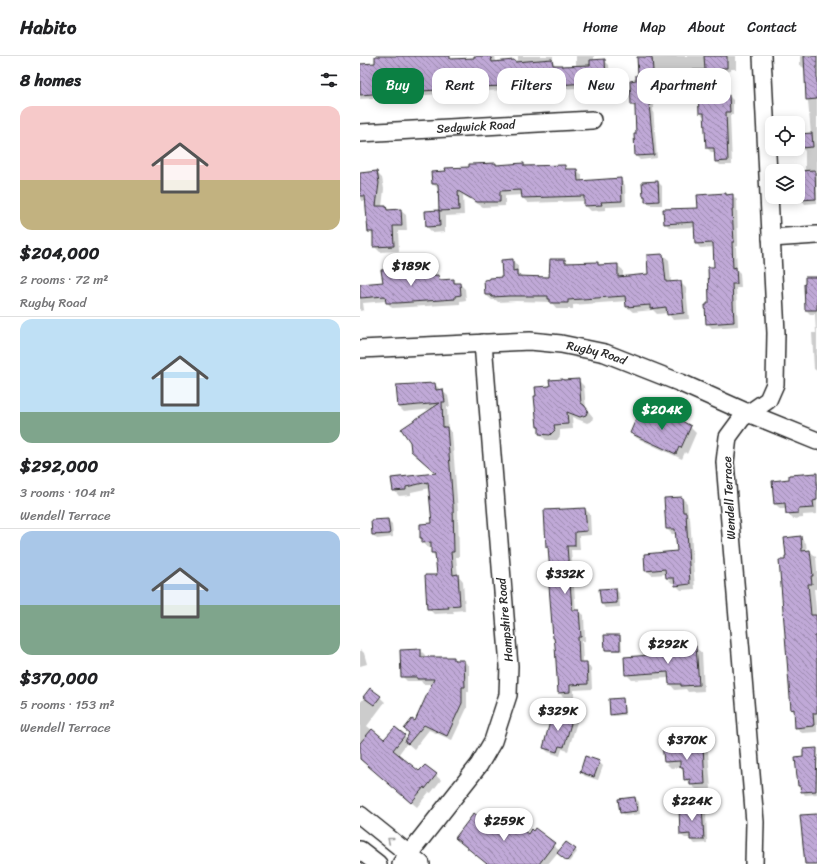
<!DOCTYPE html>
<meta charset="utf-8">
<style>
body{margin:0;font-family:Sriracha,sans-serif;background:#f2f2f2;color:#202124;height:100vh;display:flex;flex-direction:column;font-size:15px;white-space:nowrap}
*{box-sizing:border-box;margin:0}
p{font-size:13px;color:#757577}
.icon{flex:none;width:22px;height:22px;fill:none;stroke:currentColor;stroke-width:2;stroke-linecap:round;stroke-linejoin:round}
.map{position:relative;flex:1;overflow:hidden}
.side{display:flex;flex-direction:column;background:#fff;width:360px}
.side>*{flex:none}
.top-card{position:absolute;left:12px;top:12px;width:380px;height:36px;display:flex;gap:8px}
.fabs{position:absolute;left:405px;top:60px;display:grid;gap:8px}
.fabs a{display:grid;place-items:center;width:40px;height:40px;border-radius:8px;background:#fff;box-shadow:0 2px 10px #0003;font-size:20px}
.price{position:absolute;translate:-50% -34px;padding:0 9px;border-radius:14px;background:#fff;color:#222;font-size:13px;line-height:26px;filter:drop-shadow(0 1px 2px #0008)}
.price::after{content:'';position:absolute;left:50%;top:24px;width:12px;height:9px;margin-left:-6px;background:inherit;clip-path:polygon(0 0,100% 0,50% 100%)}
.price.on{background:#0b8043;color:#fff}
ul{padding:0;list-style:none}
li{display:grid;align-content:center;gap:8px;height:212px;padding:0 20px}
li+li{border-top:1px solid #e0e0e0}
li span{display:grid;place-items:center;height:124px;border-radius:12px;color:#555}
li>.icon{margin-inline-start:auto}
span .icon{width:72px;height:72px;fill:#fffc;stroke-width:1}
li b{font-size:17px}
h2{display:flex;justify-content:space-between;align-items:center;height:48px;padding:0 20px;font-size:17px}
.tag{padding:0 14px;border-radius:12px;background:#fff;box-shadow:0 2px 10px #0003;font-size:14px;line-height:36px}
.tag.on{background:#0b8043;color:#fff}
header{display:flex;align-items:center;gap:24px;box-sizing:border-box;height:56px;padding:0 20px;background:#fff;border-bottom:1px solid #e0e0e0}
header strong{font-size:19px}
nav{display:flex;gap:22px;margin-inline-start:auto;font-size:14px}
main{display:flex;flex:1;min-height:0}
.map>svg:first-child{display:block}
.shadow{fill:#0003;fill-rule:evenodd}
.building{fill:url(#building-back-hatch);stroke:#2b2b2b}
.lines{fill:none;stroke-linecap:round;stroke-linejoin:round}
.minor-casing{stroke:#2b2b2b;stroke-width:20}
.minor{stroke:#fff;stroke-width:17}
.oneway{stroke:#a0a0a0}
.labels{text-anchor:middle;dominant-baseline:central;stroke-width:3.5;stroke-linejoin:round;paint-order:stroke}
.street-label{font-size:12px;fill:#2b2b2b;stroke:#fff}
</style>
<header>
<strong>Habito</strong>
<nav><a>Home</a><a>Map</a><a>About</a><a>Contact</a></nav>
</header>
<main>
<section class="side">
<h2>8 homes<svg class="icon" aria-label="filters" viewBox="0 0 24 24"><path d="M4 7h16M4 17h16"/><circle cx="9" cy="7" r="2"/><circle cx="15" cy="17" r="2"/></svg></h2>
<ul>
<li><span style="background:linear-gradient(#f6c9c9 60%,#c2b280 0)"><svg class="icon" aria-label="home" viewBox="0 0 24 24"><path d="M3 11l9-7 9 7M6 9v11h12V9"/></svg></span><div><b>$204,000</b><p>2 rooms · 72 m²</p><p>Rugby Road</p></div></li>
<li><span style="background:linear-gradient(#bfe0f5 75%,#7fa58c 0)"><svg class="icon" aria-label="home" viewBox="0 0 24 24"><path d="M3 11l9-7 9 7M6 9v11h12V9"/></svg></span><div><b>$292,000</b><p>3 rooms · 104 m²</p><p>Wendell Terrace</p></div></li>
<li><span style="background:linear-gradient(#a9c7e8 60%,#7fa58c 0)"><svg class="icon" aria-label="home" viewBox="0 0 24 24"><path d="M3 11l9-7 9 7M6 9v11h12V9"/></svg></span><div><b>$370,000</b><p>5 rooms · 153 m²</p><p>Wendell Terrace</p></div></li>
</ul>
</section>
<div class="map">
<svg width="457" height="808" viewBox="0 0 457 808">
<defs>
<pattern id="building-back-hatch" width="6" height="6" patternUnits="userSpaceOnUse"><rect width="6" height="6" fill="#c0a9d7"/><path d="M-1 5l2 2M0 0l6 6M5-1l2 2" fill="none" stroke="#9c8aaf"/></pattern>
</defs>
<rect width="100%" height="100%" fill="#fff"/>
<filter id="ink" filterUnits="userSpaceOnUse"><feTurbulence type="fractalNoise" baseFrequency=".025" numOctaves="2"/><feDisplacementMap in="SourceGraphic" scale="8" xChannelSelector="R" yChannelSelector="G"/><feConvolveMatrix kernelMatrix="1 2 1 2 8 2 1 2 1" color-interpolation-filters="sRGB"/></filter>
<g filter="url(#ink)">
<!-- shadow -->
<path class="shadow" d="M16 0H83L90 1 93 4 115 2 117 0H135L136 6 158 4V0H193V6L196 10 216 9V0H234V5L244 4 249 9 250 30 150 36 148 34 125 35 121 31 97 33V37L51 40 48 43 43 40 0 43V9L16 8Z
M312 0H376V13H371V15L365 16 366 40H369L373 44V59H370L372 109H360L356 105 355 96H351L347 92 345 61 340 57 339 39 335 35V26L317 27 313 23V18L293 19 294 52H293L297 102 280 104 276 100 278 79 276 53 272 49 279 20 278 2 312 1Z
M440 0H457V147L445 148 439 140 438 116H445V95L441 91 451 78 445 13 440 9Z
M136 108 138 110 164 108 167 111 205 110 208 114H217L222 119V125L260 123 265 129 266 150 246 151V154L231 155 225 149V145L168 147 163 142V139L145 140V150L123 151 103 139 104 159 85 160V176L73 177 67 171 79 155 80 157 79 133 73 128 87 116Z
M16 116 22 122 24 133 22 151H26L30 155 40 154 46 159 47 175H38L39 195 20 196 14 190V180L9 175 6 145H2L0 143V118Z
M298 126 302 130V149H290L286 145V142L284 140V127Z
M366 138 368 140 372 139 377 144 378 190 376 191 377 214 380 217 381 232H376L378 270 352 272 347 267 355 212V191L340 192 336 187 335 171 310 172 305 167 339 153ZM358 185V187L339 188V186Z
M303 199 309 204 311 227 320 226 326 232 329 263 313 264 308 257 297 258 293 254 273 256 267 251V245L213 249V253H197L191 246 156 245 138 246 136 244H132L126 239 143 222 152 204 158 210V217L163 221 190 222 205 204 209 208 238 207 240 210 257 209 263 214V221L289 219Z
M58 211 64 216V221L78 220 83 225 93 224 97 228H100L105 233 106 244 100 245V248L32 252 26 245 3 247 4 254 0 255V229L24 227Z
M457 222V320V315L454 313 452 277H456L455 258H450L446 254Z
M218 324 224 330 226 352 233 361 232 365 227 367 212 361 213 373 200 374V380L197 384H186L180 378V373L178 370 191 331Z
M74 328 88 340 90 351H87L88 373 92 377 98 456 99 501H96L98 519 103 525 105 554 93 555 94 557 74 558 68 552 78 520 76 501 72 497V492H68L63 486 61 482 73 468 70 432 51 436V439L39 440 33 433V421L78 418 72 353 44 356 39 351Z
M297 364 330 371 336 377 327 398 325 396 322 403 277 382 271 377Z
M457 418V458L443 459V462L433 463 427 457 426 453H421L415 448 431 424Z
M322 442 327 447 328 459 330 462 335 533 321 534 316 529 315 527H312L307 522V518L292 519 286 514 318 496 316 478H312L307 473Z
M225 453 230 458 231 479 219 480 220 494H211L213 520 216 523 214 531 216 555H219L224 559 225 585H222L223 607H226L231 612 232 633 214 634V641H204L199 637 195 584 194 582 190 494 187 491Z
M28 464 32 468 33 481 17 483 13 479 12 465Z
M440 481 446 487 447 495H450L456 501 457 513V533H454L457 562V676L442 677 436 671 435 656 432 653 426 505Z
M255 533 259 537 260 551 245 552 242 548 240 534Z
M260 580 261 582 262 595H247L246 594Z
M322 589 326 592H336L342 597 344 635 328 636 326 633 315 634 310 628 309 622 272 624 266 618 292 600Z
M0 593 4 597 7 608 0 610Z
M60 594 65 599V602H94L97 605H104L109 610V636H107V652L92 684 69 674 54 693 47 687 38 699 60 717 65 710 81 724 71 737 69 736 57 751 0 703V647L11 633 25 646 7 670 24 684 44 680 48 683 73 628H63L61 625H47L42 620Z
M263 643 264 645 265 659 253 660 251 658Z
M200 659 213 662 217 666 208 695 202 693 200 700 188 696 184 692 201 662Z
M318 688 322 692 342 690 348 696 351 733 337 734 325 723 324 714 321 711 311 712 305 706Z
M457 693V738L445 739 439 730 444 702V694Z
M239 706 243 710 238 724 225 720 221 716Z
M275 742 279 746 280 758 265 760 261 756Z
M342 751 346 755 347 787 335 788 331 784V782H325L321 779Z
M129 770 168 779 175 774 200 795 215 794 217 796 209 806 198 796 188 808H127L101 787Z"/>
<!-- building -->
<path class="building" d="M15 0H90V3L114 2V0H131L132 6 154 4 155 6 192 3 193 9H202V10L230 9V4L245 3 246 26 144 32V30L119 31V27L93 29V33L46 36 43 39 38 36 0 39V8L15 7Z
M344 0H367V12H361L362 39H369L370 56H366L368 105 355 106 354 92H346L344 57H339L338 35H334L333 14H345Z
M444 0H457V43L446 44Z
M277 1H292L293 15H289L291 48H289L294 99 275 100 274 78H276L275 53V49H271L270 25 276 24V19H278Z
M452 77 453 91 440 92 439 78Z
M136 107V109L164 107V110L205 109V113H217L218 125 261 122 262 145 241 146 242 149 224 150V140L162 142 161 134 140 135V146H117L98 135 99 154 79 155 78 128H72L71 116 86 115 85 112 109 111V108H111Z
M455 114 456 143 440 144V140H438V115Z
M17 115 19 127 16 150H26L27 154 41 153 42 170H33L34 190 13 191V176H8L5 140H0V117Z
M298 125 299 145 285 146V140H283L282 126Z
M366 137V139L373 138V153H372L374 186H372L373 212 376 211 377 228H372L374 266 346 268 345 249H347V247H349L348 211H354L353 187 335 188 334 166 304 168 303 153 338 152 337 139Z
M79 154 80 170 66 171 65 155Z
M303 198 306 226 321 225 324 257 307 259 306 251 290 253V249L266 251 265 240 208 244V247H190V243H188V240H149L132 241 131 239H125L124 224 130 223V222L142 221 141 204 153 203V215L157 214V220L189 221 190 203H205V207L238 206V209L258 208V221L288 218 287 199Z
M59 210 60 220 78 219 79 224 94 223V227H100L101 239 95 240V243L37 247H26L25 240 0 242V228L23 226 21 214Z
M445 221H457V254H445L444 228H445Z
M203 323V324L219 323 221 347 224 349 228 354 226 359 220 361 207 356 208 368 194 369 195 374 190 379 179 378V371H177L174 340H176L175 331 190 330 189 324Z
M75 327 76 334 83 333 85 346H82L83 371H87L93 450 94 496H91L93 519 98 518 100 549 88 550 89 552 67 553 65 519H77L75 497H71V486L62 487V482H60V468L72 467 68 426 46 431V434L33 435 31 422 76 417 51 395 50 386 41 373 80 347 38 351 36 329Z
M279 356 297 363 299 356 310 361 311 359 331 370 321 392 319 391 316 398 270 377Z
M457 417V444L453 445 454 452 438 453V457L426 458 425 447 414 448 412 425 429 423V419Z
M322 441 323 456H326L330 528 315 530 314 522H306L305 513 285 515 284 498 317 495 315 473H306L304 442Z
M225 452 227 475 215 476V490H207L209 515 212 517 210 526 212 554H219L221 581H218L219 606H227L228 628 210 629V636L198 637 195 590 194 582H193L188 517H190L188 491H186L184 454Z
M28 463 30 478 12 479 11 464Z
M441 480 442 495 450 494 453 520H451L452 528H448L451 559H456L457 573V580H455L457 606V657H453L454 669H453V670L435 672 434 653 431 654 419 504H425V500H426L424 482Z
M256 532 257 547 241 548 239 533Z
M244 579H260V594H245Z
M323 588V591L336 590 339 629 321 630V628H309L308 616 265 619 264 601 291 599V595L307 594 306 589Z
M61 593V601H94V604H104L105 631H102V647L87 680 64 669 48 688 45 686 49 677 44 673 52 663 55 665 74 623H57V621H41L40 594Z
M10 632 21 640 14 649 3 641Z
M263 642 264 657 250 659 249 643Z
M199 657 213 661 204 691 199 690 197 696 183 692 192 658 199 660Z
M35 671 45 679 33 694 59 715 65 709 77 718 65 733 64 731 51 747 0 703V687L12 673 24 683Z
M319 687V691L343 689 345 728 330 729V723L324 724 323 711H320V705L304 706 302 688Z
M457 692 456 735 441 736 440 730H438L435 702 443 701V693Z
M225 700 240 705 234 721 220 716Z
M275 741 277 755 260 757 258 743Z
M331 750H342L344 784H330V778L320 779 319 752Z
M140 755 168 778 171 773 173 775 175 772 195 787 179 808H127L95 782 114 757 129 769Z
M457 758V808H445L440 759Z
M206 786 216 793 207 805 197 797Z"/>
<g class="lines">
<defs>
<g id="minor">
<path id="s1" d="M0 77 232 64"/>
<path d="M411 182 457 179"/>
<path id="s2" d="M0 293 170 285 201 288 245 297 321 327 388 357 457 385"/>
<path d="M0 759 61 808"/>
<path d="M0 794 18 808"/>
<path d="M41 808 119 709 133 685 148 639 149 610 123 287"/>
<path d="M394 808 395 766 365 406 368 381 382 362 408 344 415 328 416 277 402 0"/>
</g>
</defs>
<!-- minor casing -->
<use href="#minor" class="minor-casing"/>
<!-- minor -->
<use href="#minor" class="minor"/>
</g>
<!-- one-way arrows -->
<defs><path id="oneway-chevron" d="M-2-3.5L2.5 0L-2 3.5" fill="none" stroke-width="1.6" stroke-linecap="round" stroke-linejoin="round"/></defs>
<use class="oneway" href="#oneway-chevron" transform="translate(30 784) rotate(-141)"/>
</g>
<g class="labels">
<!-- street labels -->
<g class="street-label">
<text stroke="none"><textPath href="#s1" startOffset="116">Sedgwick Road</textPath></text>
<text stroke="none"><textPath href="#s2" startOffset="238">Rugby Road</textPath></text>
<text transform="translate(369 442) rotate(-93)">Wendell Terrace</text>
<text transform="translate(145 564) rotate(-95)">Hampshire Road</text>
</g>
</g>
</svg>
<div class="fabs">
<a><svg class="icon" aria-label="locate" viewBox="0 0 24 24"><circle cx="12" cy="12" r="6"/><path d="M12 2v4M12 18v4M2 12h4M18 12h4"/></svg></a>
<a><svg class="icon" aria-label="layers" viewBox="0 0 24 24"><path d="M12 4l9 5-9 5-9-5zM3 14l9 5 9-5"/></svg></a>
</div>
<b class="price" style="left:51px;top:231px">$189K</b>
<b class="price on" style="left:302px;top:375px">$204K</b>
<b class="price" style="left:205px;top:539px">$332K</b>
<b class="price" style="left:308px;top:609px">$292K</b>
<b class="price" style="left:198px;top:676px">$329K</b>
<b class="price" style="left:327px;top:705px">$370K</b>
<b class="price" style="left:332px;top:766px">$224K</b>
<b class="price" style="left:144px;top:786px">$259K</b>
<div class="top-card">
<a class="tag on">Buy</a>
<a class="tag">Rent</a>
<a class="tag">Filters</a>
<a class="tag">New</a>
<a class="tag">Apartment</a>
</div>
</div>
</main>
